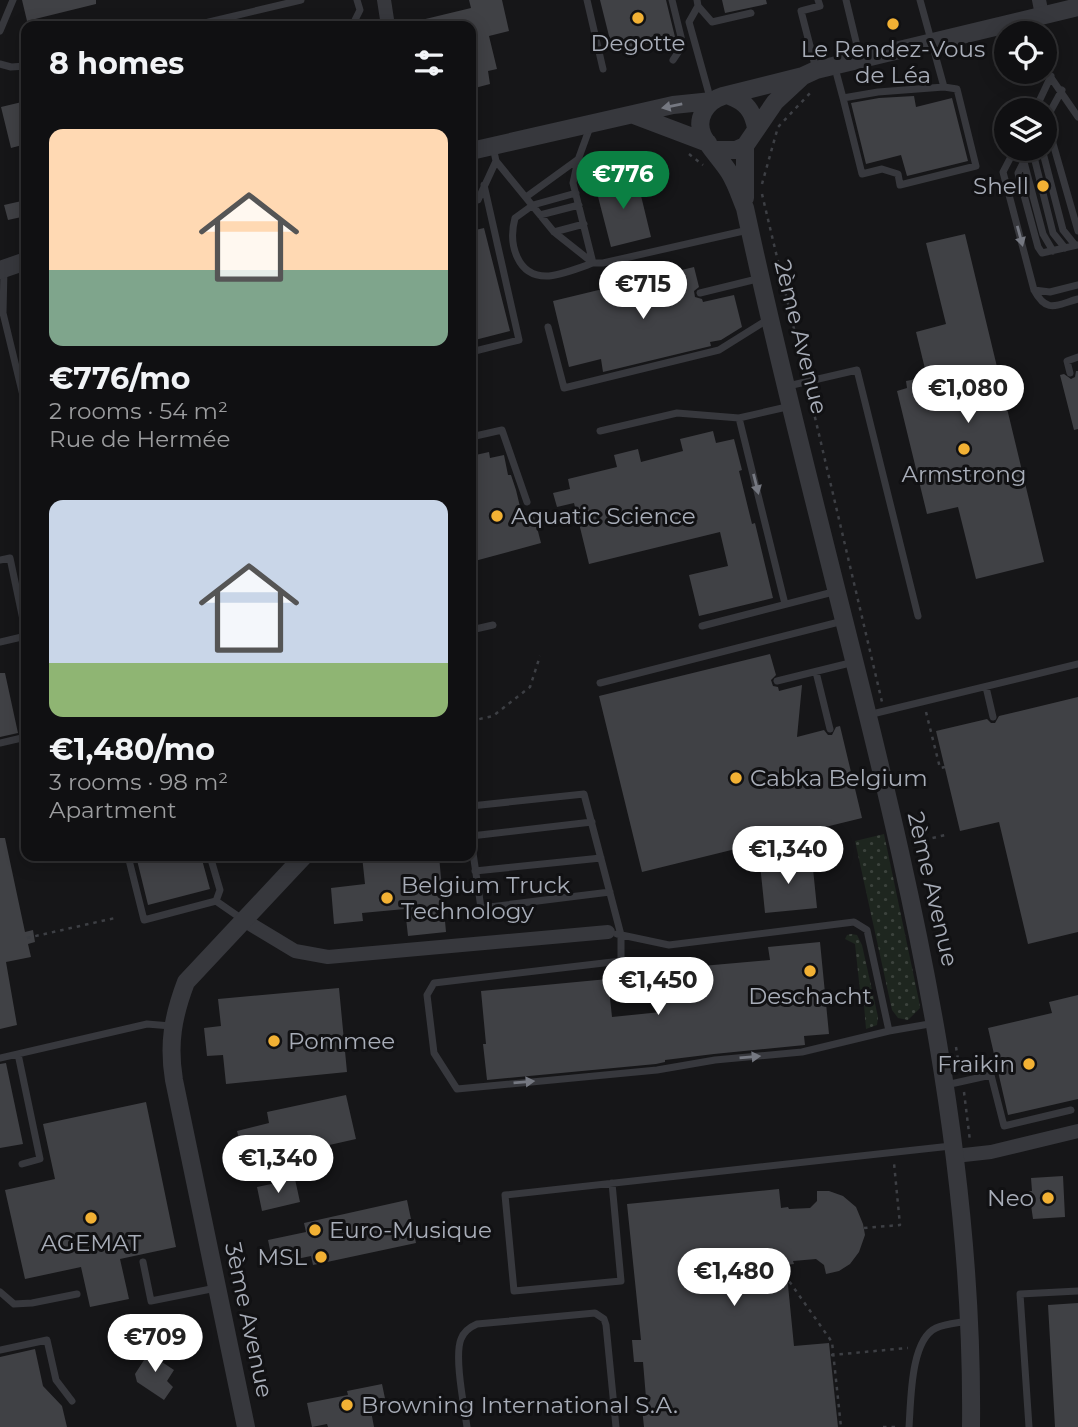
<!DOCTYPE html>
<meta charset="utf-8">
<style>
body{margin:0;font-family:Montserrat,sans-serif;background:#1e1e20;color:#f1f3f6;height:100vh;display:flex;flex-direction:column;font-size:26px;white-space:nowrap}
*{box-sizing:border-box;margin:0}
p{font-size:23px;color:#9c9d9f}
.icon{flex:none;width:38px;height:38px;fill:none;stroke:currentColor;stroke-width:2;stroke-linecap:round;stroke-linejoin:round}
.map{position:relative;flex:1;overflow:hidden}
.panel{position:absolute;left:21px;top:21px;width:455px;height:840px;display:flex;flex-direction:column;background:#101012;border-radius:14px;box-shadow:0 4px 18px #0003,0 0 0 2px #303032}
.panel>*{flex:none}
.buttons{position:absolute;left:994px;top:21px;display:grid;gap:14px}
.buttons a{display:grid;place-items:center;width:63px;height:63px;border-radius:50%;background:#101012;box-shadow:0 4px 18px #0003,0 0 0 2px #303032;font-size:35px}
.price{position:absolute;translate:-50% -60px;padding:0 16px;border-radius:24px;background:#fff;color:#222;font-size:23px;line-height:46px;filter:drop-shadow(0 2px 4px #0008)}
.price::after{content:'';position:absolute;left:50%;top:42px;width:21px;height:16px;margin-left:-10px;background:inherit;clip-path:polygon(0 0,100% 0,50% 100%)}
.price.current{background:#0b8043;color:#fff}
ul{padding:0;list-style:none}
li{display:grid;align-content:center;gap:14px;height:371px;padding:0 28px}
li span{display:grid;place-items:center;height:217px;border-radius:14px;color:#555}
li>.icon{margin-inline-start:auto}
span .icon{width:126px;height:126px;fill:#fffc;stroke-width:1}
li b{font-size:30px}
h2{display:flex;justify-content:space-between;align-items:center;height:84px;padding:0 28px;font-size:30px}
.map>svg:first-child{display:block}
.grass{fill:url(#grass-dots)}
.building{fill:#404145}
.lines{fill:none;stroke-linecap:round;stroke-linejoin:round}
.path{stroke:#3d3f44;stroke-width:2.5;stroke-dasharray:3.5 5;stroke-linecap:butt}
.service{stroke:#37383d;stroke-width:7}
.minor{stroke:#37383d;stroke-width:14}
.tertiary{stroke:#37383d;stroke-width:18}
.oneway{fill:#757881}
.poi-dot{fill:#f2b134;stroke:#111113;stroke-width:2.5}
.labels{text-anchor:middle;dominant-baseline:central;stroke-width:6;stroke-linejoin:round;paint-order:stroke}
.poi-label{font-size:23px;fill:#a8adb8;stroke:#111113;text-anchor:start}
.street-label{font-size:23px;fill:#a8adb8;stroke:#111113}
</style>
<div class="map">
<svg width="1078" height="1427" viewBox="0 0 1078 1427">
<defs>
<pattern id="grass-dots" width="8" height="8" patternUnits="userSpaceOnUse" patternTransform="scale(1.75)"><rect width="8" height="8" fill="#1e261f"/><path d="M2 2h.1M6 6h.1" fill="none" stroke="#3c433d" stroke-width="1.8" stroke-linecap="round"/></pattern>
</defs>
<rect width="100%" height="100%" fill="#161618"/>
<!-- grass -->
<path class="grass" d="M884 834 919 1001 920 1008 908 1020 898 1018 892 1010 855 841Z
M851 934 857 935 862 945 878 1017 877 1025 866 1029 863 993 860 991 855 944 845 939 847 935Z"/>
<!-- building -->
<path class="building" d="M22 0H96V4L27 21Z
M469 0H502L509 31 489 36 497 69 488 71 490 84 471 89V26H414L413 22 471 8Z
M600 0H666L675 37 613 52Z
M722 0H766L767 4 725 13Z
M914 96 916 107 952 98 968 161 907 176 901 155 866 164 851 103 879 98Z
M26 101V144L11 148 1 107Z
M636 175 651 237 611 247 595 185Z
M26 200V216L8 220 4 205Z
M484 228 510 331 471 341V231Z
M965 234 1044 562 976 579 958 507 927 514 897 391 907 388 906 381 927 377 916 332 946 324 926 243Z
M694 267 699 287 694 291 695 297 702 299 703 302 734 295 742 327 721 340 710 342 711 346 603 372 601 359 569 367 553 301Z
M1076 371H1078V429L1074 430 1060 375 1064 374 1071 379 1075 377Z
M713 431 716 443 734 439 742 470 739 471 752 524 755 523 773 598 699 616 689 575 728 566 720 532 589 564 574 503 557 507 553 493 570 489 568 479 617 467 614 455 638 449 641 462 683 451 680 439Z
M489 452 490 458 504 455 508 475H511L516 490 522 515 533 512 541 543 471 562V456Z
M770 654 776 675 771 680 773 686 778 687 779 691 802 685 797 737 824 730 828 735H832L836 727 840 726 862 818 642 872 599 696Z
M0 673H5L18 733 0 737Z
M1078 697V932L1028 944 999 822 960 831 936 731 987 719 991 723H995L999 716Z
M0 838H5L25 932 33 930 35 942 28 944 31 957 6 962 17 1025 0 1029Z
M136 856H201L210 889 148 905Z
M362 856H439L446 932 408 936 405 909 362 913 363 921 334 924 331 888 365 884Z
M812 859 817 908 765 913 760 864Z
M820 942 829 1034 804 1036 805 1045 714 1054 665 1060V1062L656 1064 487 1080 483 1044H486L481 991 608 979 612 1017 661 1012 657 970 770 960 768 947Z
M339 988 347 1072 226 1084 223 1055 207 1056 204 1028 221 1026 218 999Z
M1078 995V1099L1008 1115 988 1028 1052 1013 1049 1002Z
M6 1063 23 1144 0 1148V1064Z
M346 1095 356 1139 245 1164 237 1131 269 1123 267 1112Z
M146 1102 176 1247 120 1259 129 1299 90 1307 81 1267 25 1279 5 1190 55 1179 43 1124Z
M1063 1176 1065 1217 1033 1219 1029 1191H1032L1031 1178Z
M295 1179 300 1202 262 1211 257 1187Z
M779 1189 781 1208 788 1207 789 1209 810 1208 817 1201V1191H829L843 1196 856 1207 863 1224 865 1235 859 1252 850 1264 839 1271 826 1274 824 1265 816 1259 793 1261 794 1264 786 1265 794 1346 829 1343 838 1427H644L641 1399 646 1398 643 1362H634L632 1340H641L627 1204Z
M407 1200 416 1243 313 1265 311 1256 273 1264 268 1240 306 1232 304 1223Z
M1078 1303V1427H1055L1048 1305Z
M153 1346 167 1354 162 1362 174 1370 167 1381 173 1387 164 1400 137 1382 135 1374Z
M35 1349 43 1386 62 1406 67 1427H0V1357Z
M382 1384 387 1408 371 1411 374 1427H328L327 1424 312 1427 307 1403 348 1395 347 1391Z"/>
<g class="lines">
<!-- path -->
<path class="path" d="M689 154 703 165
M762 184 778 127 812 91
M762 194 804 371
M809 392 882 702
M926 712 940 768 945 767
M471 721 493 716 530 687 540 656
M910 817 917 848
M916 842 945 835
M27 938 115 918
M956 1047 960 1072
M964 1092 970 1141
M864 1228 900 1225 894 1163
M787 1265 789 1281 832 1342 841 1427
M831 1355 908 1348
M883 1427H897"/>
<!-- service -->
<path class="service" d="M587 0 603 69
M672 0 683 45 673 60
M697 0 698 6 689 22 711 101
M846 0 860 58
M698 6 712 22 751 13
M1023 20 1028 33
M192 26 301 0
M352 26 360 10 357 0
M0 31 13 0
M0 64 11 67 26 66
M835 68 843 98 878 92 944 87 920 0
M816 69 801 11 820 6 818 0
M1045 69 1078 117
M843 98 862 174 882 169 898 174 900 185 976 166 957 89 944 87
M1035 110 1051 76
M1046 119 1078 231
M1045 121 1062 90
M590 127 578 160 573 183 593 263H603L748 230
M493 147 496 161 554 232 593 263C579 268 564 274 549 276 517 278 508 244 515 218L533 205 576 193
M1015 149 1003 172 1034 290C1047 314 1056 305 1078 299
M1030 149 1018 173 1038 247 1042 253 1078 245
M1032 149 1053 233 1065 248
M1042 149 1063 230 1075 245
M1024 162 1043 234 1053 251
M526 197 577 160
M471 202 478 200 496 161
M540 215 579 205
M554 232 584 224
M4 269 3 313 26 408
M1034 290 1050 292 1078 285
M700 293 761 278
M548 327 564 388 719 350 770 318
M471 352 519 340 484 185
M1070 373 1067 361 1078 357
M788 386 857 370 918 616
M739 418 785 604
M600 431 677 413 739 418 791 406
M471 437 502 430 527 502
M0 560 10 558 26 634
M702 626 837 591
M471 630 493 625
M0 642 26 636
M816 672 830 729
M777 681 854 662
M600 683 843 621
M986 687 993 717
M868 715 1078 664
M0 743 26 737
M471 806 584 794 621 935V961L434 983 427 995 434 1053 457 1089 657 1070 715 1060 802 1052 889 1031
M471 836 592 822
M471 839 481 908 610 892
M128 856 144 920 216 901 242 919
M210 856 220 890 216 901
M475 871 601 858
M617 934 669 945 854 922 867 930 889 1031 935 1023
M18 1054 40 1159 22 1164
M0 1058 147 1024 171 1026
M946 1085 991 1075 1004 1126 1071 1110
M612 1183 621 1281 514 1291 505 1195C653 1178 802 1162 951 1146
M143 1262 151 1301 216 1288
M0 1292 14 1304 32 1303 77 1294
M0 1350 47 1340 56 1380 72 1401
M467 1427C464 1406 454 1356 461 1339 464 1331 470 1327 477 1324L595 1313 604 1319 606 1325 616 1427
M909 1427C911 1402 910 1340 936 1328 945 1324 958 1323 968 1321
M1029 1427 1020 1294 1078 1291"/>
<!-- minor -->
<path class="minor" d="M384 0 388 26
M1039 0 1042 15
M242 919 295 951 328 957 608 932
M955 1156 991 1152 1078 1131"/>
<!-- tertiary -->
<path class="tertiary" d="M730 96C746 102 753 111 756 128
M634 115 708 143
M745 146V198
M714 150H736L745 146 775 102 803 76
M471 151 673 105 712 101
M0 270 26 261
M246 1427 174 1080C168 1044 173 1016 186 982L304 856
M971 1427C974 1166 918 915 855 664 817 512 778 361 745 208 740 196 736 183 729 172 722 161 708 146 703 136 695 119 706 101 723 96L803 76 816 70 1078 7"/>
</g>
<!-- one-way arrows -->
<defs><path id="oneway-solid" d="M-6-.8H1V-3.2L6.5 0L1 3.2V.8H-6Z" transform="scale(1.75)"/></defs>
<g class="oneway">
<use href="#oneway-solid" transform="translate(672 106) rotate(168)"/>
<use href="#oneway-solid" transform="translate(1020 236) rotate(75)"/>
<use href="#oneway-solid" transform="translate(756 484) rotate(76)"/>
<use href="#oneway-solid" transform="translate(750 1057) rotate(-5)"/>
<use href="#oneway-solid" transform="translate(524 1082) rotate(-5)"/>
</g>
<!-- markers -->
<g class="poi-dot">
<circle cx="638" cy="18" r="7"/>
<circle cx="893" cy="24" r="7"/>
<circle cx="1043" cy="186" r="7"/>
<circle cx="964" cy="449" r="7"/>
<circle cx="497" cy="516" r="7"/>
<circle cx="736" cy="778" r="7"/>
<circle cx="387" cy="898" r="7"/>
<circle cx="810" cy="971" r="7"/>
<circle cx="274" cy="1041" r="7"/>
<circle cx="1029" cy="1064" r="7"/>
<circle cx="1048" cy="1198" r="7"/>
<circle cx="91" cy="1218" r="7"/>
<circle cx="315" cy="1230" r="7"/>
<circle cx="321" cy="1257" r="7"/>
<circle cx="347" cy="1405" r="7"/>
</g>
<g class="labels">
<!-- poi labels -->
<g class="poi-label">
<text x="638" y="43" text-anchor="middle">Degotte</text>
<text x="893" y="49" text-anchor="middle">Le Rendez-Vous<tspan x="893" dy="26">de Léa</tspan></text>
<text x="1029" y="186" text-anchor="end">Shell</text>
<text x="964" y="474" text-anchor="middle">Armstrong</text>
<text x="511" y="516">Aquatic Science</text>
<text x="750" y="778">Cabka Belgium</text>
<text x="401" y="885">Belgium Truck<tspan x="401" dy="26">Technology</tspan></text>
<text x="810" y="996" text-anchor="middle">Deschacht</text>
<text x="288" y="1041">Pommee</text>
<text x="1015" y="1064" text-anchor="end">Fraikin</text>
<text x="1034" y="1198" text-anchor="end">Neo</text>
<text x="329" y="1230">Euro-Musique</text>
<text x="91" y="1243" text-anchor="middle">AGEMAT</text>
<text x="307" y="1257" text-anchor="end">MSL</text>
<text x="361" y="1405">Browning International S.A.</text>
</g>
<!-- street labels -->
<g class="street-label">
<text transform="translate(801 337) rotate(76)">2ème Avenue</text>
<text transform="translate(933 889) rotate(77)">2ème Avenue</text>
<text transform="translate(249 1320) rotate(78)">3ème Avenue</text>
</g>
</g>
</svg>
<div class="buttons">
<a><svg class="icon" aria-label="locate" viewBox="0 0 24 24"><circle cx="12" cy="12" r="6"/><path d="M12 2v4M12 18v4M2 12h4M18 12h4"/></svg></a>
<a><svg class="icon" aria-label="layers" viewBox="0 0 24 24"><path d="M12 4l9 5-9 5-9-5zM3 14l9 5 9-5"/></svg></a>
</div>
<b class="price current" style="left:623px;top:211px">€776</b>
<b class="price" style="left:643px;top:321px">€715</b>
<b class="price" style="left:968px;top:425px">€1,080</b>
<b class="price" style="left:788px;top:886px">€1,340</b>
<b class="price" style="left:658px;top:1017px">€1,450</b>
<b class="price" style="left:278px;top:1195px">€1,340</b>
<b class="price" style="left:734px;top:1308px">€1,480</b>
<b class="price" style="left:155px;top:1374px">€709</b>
<section class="panel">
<h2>8 homes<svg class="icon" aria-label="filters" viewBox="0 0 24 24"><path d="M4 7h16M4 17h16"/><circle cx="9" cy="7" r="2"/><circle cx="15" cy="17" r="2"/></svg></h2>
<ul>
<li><span style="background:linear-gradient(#ffd9b3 65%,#7fa58c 0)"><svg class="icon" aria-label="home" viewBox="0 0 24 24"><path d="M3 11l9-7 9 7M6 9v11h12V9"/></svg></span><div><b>€776/mo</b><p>2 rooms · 54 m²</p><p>Rue de Hermée</p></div></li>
<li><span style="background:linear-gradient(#c9d6e8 75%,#8fb573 0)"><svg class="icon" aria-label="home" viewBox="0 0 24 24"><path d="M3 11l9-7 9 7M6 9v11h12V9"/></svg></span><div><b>€1,480/mo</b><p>3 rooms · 98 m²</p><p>Apartment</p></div></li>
</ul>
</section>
</div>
